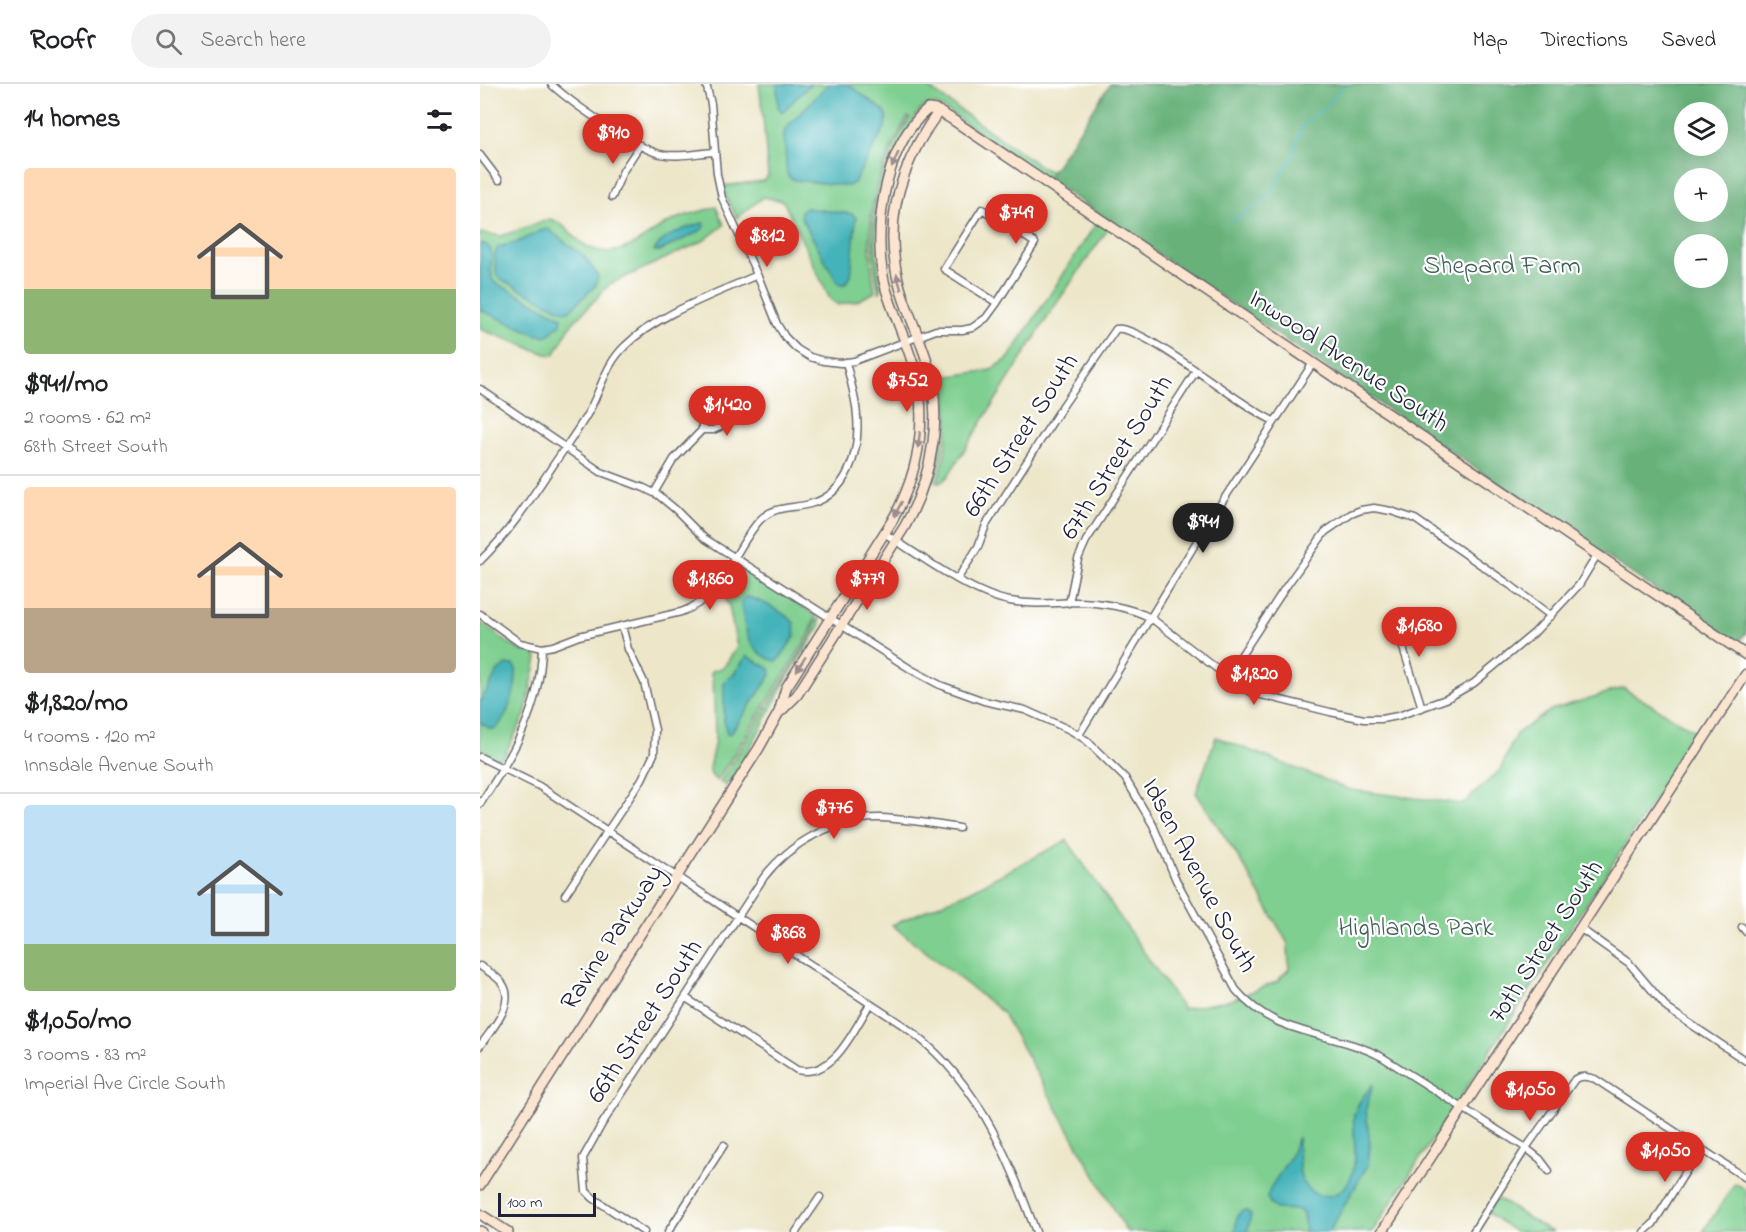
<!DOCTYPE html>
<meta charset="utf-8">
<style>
body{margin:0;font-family:"Indie Flower",sans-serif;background:#f2f2f2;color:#202124;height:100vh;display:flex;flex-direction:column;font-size:22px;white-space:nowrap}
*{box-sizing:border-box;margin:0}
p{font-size:20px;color:#757577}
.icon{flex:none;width:33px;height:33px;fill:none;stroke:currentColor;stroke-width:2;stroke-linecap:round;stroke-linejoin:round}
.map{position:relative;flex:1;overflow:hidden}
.panel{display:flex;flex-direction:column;background:#fff;width:480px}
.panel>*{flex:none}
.fabs{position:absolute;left:1194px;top:18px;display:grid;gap:12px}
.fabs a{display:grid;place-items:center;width:54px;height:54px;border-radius:50%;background:#fff;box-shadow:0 6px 24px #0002;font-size:30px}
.scale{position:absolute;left:18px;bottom:15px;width:98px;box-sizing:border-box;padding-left:6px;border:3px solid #22223b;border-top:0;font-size:16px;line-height:21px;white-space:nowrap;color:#22223b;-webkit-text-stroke:4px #fff;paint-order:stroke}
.price{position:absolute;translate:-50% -51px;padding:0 14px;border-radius:21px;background:#d93025;color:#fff;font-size:20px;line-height:39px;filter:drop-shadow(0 2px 3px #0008)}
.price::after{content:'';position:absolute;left:50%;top:36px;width:18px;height:14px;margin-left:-9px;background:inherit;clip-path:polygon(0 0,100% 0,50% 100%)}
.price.on{background:#222;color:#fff}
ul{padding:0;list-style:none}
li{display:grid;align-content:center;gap:12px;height:318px;padding:0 24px}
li+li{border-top:2px solid #e0e0e0}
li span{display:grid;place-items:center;height:186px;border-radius:6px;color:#555}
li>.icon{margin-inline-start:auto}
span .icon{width:108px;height:108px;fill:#fffc;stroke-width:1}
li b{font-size:26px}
h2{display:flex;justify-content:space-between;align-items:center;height:72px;padding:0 24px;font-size:26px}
header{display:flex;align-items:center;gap:36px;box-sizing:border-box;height:84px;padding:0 30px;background:#fff;border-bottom:2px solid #e0e0e0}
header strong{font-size:28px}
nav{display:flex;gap:33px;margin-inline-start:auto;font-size:21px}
.search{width:420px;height:54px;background:#f2f2f2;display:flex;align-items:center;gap:15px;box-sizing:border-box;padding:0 21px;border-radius:33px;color:#757577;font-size:22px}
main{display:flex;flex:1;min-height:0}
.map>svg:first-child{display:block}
.green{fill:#7fcf90;stroke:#507866;stroke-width:1.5}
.forest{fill:#67b27a;stroke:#446a5a;stroke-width:1.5;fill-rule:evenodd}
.water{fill:#44b4ba;stroke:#336b7a;stroke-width:1.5}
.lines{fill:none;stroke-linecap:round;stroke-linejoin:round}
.stream{stroke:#44b4ba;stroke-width:2}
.street-casing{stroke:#69676d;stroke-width:9}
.secondary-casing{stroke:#69676d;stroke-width:12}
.street{stroke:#fff;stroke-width:6}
.secondary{stroke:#fce5d0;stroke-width:9}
.oneway{fill:#9a8d8d}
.labels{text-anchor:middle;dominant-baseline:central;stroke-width:4.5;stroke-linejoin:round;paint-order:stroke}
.park-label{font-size:26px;fill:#435f59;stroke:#fff}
.street-label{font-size:26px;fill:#22223b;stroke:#fff}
</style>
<header>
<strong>Roofr</strong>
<div class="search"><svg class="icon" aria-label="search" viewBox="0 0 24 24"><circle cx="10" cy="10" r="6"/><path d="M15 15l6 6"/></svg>Search here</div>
<nav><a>Map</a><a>Directions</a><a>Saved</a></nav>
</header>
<main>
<section class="panel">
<h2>14 homes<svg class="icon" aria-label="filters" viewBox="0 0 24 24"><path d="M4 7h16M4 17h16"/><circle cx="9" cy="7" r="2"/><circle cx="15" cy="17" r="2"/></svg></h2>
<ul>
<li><span style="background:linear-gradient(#ffd9b3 65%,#8fb573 0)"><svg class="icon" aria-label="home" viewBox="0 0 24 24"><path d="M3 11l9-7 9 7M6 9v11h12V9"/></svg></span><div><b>$941/mo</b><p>2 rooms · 62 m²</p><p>68th Street South</p></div></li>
<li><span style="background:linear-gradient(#ffd9b3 65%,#b9a48a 0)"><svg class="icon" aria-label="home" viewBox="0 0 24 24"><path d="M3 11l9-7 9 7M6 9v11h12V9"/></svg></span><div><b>$1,820/mo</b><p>4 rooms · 120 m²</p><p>Innsdale Avenue South</p></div></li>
<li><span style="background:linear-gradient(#bfe0f5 75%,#8fb573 0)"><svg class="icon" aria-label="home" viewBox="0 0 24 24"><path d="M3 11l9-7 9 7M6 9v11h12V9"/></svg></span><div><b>$1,050/mo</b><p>3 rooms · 83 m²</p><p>Imperial Ave Circle South</p></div></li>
</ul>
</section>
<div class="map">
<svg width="1266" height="1148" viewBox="0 0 1266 1148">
<rect width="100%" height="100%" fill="#fff"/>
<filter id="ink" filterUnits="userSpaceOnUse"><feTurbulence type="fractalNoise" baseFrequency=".0167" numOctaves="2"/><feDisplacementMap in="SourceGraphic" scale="12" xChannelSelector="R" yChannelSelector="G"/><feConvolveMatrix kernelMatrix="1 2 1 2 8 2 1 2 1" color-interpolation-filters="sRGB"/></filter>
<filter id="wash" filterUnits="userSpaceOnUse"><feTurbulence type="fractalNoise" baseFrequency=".008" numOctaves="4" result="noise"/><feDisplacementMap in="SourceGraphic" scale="24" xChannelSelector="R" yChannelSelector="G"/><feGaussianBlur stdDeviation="1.35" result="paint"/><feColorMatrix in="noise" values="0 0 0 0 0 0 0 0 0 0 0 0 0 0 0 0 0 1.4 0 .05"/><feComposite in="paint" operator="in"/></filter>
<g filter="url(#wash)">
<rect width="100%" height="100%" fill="#ede6c9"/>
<!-- green -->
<path class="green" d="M279 0H443L561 83 569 87 574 84 567 95 463 24C449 17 443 22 435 33L398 122 396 159 401 207 399 208C384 143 395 90 430 34L428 33C392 91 383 140 395 208L377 217 358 221 350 215 303 117 283 113 257 134 247 115 243 102 283 97 288 92 283 33Z
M236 123 244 141 223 157 130 200 91 241 74 271 66 270 0 245V149L21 152 70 135C89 140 96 161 116 166 148 175 169 146 196 135 209 130 223 127 236 123Z
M617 138 628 145 574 223 468 392 463 397 457 398C470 364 470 328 464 293L511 286 528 275Z
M457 294H461C467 328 467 364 454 397L449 396C457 362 462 328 457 294Z
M260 483 336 531 329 551 237 697 231 691 229 684 235 657 234 610 231 589 232 587 244 583 257 563 249 522 242 509Z
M339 534 340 542 306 596 274 657 246 702 240 698 331 552 335 539Z
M0 538 28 559 43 568 46 566 53 568 57 574 45 631 24 672 17 675 0 667Z
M1143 604 1218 649 892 1148H647L522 928 412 841 490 807 587 756 703 925 751 916 796 898 809 885 808 860 764 782 716 709 736 653 871 706 983 720 1020 686 1036 650 1071 626Z
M1255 1099 1266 1106V1148H1223Z
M1016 1114 1068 1146 1073 1148H1035L1007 1128Z"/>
<!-- forest -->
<path class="forest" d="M630 0H1266V549L1256 560 567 95ZM1204 28H1238V62H1204ZM1204 94H1238V128H1204ZM1204 160H1238V194H1204Z"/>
<!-- water -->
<path class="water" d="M297 0H331L302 28 298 23Z
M348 0H368L404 27 407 32 405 43 374 99 368 102 315 96 310 94 307 90 304 52 305 45Z
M325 124 372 130 376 133 371 192 365 200H361L357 198 321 133V127Z
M223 139 225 142 220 147 180 167H174C181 152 208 143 223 139Z
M68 145 105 173 118 192 116 201 89 227 81 226 20 195 16 190 15 170 18 163 36 159 62 146Z
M0 159C22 163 5 184 14 198L82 233 81 240 67 252 58 251 0 226Z
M265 513C276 513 307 530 314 539L315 552 298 577C292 577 289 575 284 572 265 559 265 541 261 519Z
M267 572 290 585 291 591 251 649 247 650 244 637V598L253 591Z
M27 581H33L36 585C37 603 29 633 15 645H10L0 638V619L18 587Z
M893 1000 886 1025 890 1062 888 1081 849 1148H825L823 1129 818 1126 796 1125 790 1119 787 1113 791 1103 810 1073 818 1053C819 1072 815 1102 836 1110 856 1117 871 1102 874 1082 877 1066 872 1048 874 1031 876 1020 886 1009 893 1000Z
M761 1127H767L771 1131 767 1148H755L757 1133Z"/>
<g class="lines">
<!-- stream -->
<path class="stream" d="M752 137 760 133 794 106 798 96 813 72 817 57 824 40 846 23 864 0"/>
</g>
</g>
<g filter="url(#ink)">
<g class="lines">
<defs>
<path id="street" d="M71 0C90 18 156 64 180 70 197 74 217 69 235 68
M226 0 231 20 237 90 242 114 280 197 297 240 305 253 317 265 330 273 344 277 360 279 374 277 456 246H482L492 244 506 234 517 219 555 159 502 125 464 185 517 219
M0 71 19 96
M132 113 143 87 160 61
M0 305 121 388 164 404 178 411 195 425 224 454 432 586 460 601 504 617 545 626 590 646 606 656 645 694 673 741 696 796 756 906C796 954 851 946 902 973L1046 1064 1060 1075 1069 1087
M174 409 194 375 222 346H233L240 343 242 335 239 329 232 326 224 330 222 336V346
M404 449C437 470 493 511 530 517 552 521 573 519 595 518 620 518 649 523 671 534L762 604 777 610 850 628 884 635H901L918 632 966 615 994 599 1054 549 1099 501 1117 471
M0 477C29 449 50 416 72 383 84 365 97 348 108 329 121 306 125 281 145 262 177 230 236 210 277 191
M478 494 498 463 506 441 584 320 636 245C663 240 761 324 794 337
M589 519 598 475 606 457 716 287
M0 530 40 559 62 564
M913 532 942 624
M747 593 805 504 845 448 871 430 881 426 894 424 911 427 935 435 1030 501 1071 532
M599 651 725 444 833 279
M0 673 59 702 421 940C495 991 526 1067 556 1148
M0 720C32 673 61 623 62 564L73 562 99 552 201 528C243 514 252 468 279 437 294 421 311 425 330 420 368 410 380 367 377 332 376 314 370 296 366 278
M85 811 162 695 174 670 175 646 164 598 148 565 142 542
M1262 843 1266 848
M1101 845 1149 879 1188 925 1266 977
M0 882C8 887 17 892 22 899 37 919 11 946 0 962
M206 914 317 986C354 995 374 945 390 920
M164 1148 113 1114 106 1107 103 1074 122 1040 284 793C310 759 356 733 401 734 427 735 453 740 479 744
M188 1148 244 1061
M316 1148 340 1113
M993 1148 1046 1064 1095 995C1102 991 1108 993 1115 995L1266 1094
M1164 1148 1173 1140 1221 1063"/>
<path id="secondary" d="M301 627 317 611 425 442C454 390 464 327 445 271 435 241 419 211 415 180 406 123 426 72 459 27
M0 1101 279 664 299 628 306 604 412 437C433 400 444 357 440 314 436 275 417 242 406 205 391 153 403 61 448 25L456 26 470 34 1266 571
M0 1130 28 1148
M0 1147 2 1148
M902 1148 1266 590"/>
</defs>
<!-- street casing -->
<use href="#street" class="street-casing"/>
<!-- secondary casing -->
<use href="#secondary" class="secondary-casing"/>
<!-- street -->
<use href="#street" class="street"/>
<!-- secondary -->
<use href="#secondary" class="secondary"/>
</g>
<!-- one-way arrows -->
<defs><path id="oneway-solid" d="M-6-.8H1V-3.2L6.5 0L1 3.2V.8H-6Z" transform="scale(1.5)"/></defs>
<g class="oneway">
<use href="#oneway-solid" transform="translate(415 76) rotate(113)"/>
<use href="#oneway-solid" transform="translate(419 198) rotate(-106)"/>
<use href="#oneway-solid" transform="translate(439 356) rotate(96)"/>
<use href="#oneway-solid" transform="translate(418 425) rotate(117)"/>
<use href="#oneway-solid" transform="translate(321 580) rotate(122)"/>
</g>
</g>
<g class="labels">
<!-- park labels -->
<g class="park-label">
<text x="1022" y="183">Shepard Farm</text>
<text x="936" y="845">Highlands Park</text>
</g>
<!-- street labels -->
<g class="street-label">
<text transform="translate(868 278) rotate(34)">Inwood Avenue South</text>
<text transform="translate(542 352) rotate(-57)">66th Street South</text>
<text transform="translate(638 374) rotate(-58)">67th Street South</text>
<text transform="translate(718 792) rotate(62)">Idsen Avenue South</text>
<text transform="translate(133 854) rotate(-57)">Ravine Parkway</text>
<text transform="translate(1067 858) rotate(-57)">70th Street South</text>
<text transform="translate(166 938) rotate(-57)">66th Street South</text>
</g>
</g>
</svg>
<div class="fabs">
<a><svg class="icon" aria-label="layers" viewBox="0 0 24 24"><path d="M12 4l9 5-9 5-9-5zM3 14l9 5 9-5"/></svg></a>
<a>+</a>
<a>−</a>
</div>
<div class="scale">100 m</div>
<b class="price" style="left:133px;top:81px">$910</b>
<b class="price" style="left:536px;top:161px">$749</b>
<b class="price" style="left:287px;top:184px">$812</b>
<b class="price" style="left:427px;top:329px">$752</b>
<b class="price" style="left:247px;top:353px">$1,420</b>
<b class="price on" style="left:723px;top:470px">$941</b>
<b class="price" style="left:230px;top:527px">$1,860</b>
<b class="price" style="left:387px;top:527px">$779</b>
<b class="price" style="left:939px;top:574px">$1,680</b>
<b class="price" style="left:774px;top:622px">$1,820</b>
<b class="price" style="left:354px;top:756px">$776</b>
<b class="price" style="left:308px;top:881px">$868</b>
<b class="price" style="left:1050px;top:1038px">$1,050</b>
<b class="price" style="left:1185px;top:1099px">$1,050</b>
</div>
</main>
